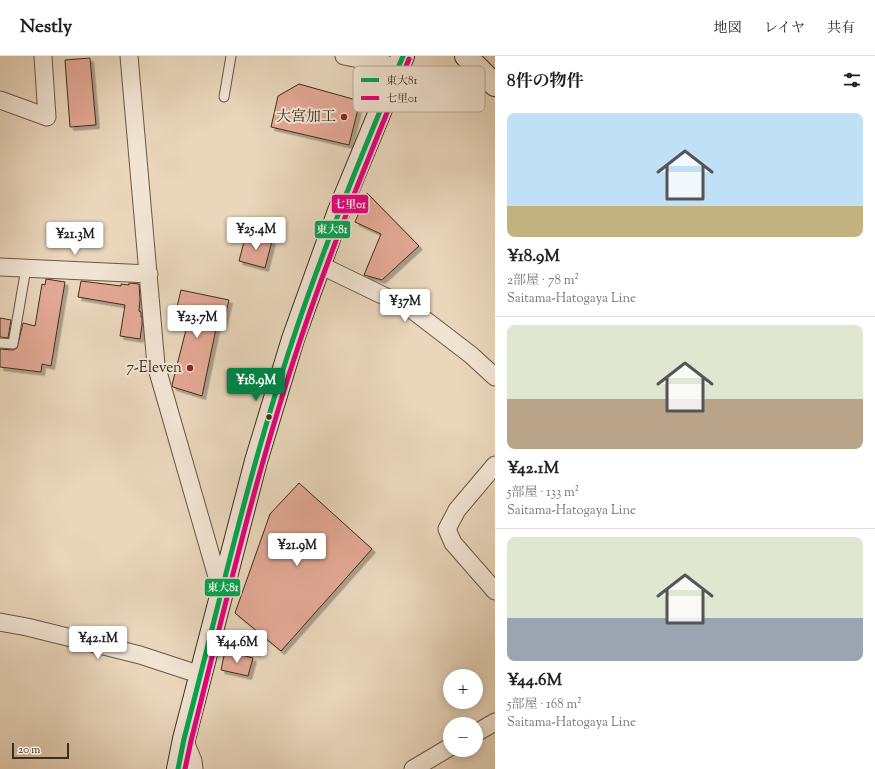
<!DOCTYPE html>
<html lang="ja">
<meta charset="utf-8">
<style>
body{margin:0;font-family:"Sorts Mill Goudy","Noto Serif JP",serif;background:#f2f2f2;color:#222;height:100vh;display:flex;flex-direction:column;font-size:15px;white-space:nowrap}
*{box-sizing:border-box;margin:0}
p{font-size:13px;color:#767676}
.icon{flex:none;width:22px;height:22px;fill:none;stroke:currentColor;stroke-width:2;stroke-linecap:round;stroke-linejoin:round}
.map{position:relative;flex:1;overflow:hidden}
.side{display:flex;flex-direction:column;background:#fff;width:380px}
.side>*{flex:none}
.fabs{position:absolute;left:443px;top:613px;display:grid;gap:8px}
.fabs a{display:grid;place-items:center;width:40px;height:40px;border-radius:50%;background:#fff;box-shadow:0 2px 10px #0003;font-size:20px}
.scale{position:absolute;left:12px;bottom:10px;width:57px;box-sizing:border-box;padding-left:4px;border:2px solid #3d2e1a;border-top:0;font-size:11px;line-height:14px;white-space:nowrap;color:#3d2e1a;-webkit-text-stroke:3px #f1e4d3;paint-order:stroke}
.price{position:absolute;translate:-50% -34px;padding:0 9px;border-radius:4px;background:#fff;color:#222;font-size:13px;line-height:26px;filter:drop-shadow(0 1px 2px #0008)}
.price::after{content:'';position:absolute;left:50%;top:24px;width:12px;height:9px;margin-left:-6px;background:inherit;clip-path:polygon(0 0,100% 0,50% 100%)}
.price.current{background:#0b8043;color:#fff}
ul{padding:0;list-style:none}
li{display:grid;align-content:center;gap:8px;height:212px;padding:0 12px}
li+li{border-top:1px solid #e0e0e0}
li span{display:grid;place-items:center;height:124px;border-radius:8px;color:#555}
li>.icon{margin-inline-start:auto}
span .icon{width:72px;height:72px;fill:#fffc;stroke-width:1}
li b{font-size:17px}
h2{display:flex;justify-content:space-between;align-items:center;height:48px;padding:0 12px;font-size:17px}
header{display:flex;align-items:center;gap:24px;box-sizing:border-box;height:56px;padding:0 20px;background:#fff;border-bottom:1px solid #e0e0e0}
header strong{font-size:19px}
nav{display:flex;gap:22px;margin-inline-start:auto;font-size:14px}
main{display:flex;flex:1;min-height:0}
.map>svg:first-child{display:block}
.building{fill:#e3a895;stroke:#3d2e1a;filter:url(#shadow)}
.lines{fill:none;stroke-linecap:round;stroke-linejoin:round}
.lane-casing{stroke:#685842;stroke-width:11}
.street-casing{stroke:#685842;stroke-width:19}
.secondary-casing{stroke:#3d2e1a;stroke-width:24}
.lane{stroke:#f1e4d3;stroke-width:9}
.street{stroke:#f1e4d3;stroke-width:17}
.secondary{stroke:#f1e4d3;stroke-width:22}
.bus-1-casing{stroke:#f1e4d3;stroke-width:8}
.bus-2-casing{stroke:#f1e4d3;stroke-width:8}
.bus-1{stroke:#00a651;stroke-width:5}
.bus-2{stroke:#e5007d;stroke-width:5}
.poi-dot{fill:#8f2418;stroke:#f1e4d3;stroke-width:1.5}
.bus-dot{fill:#3d2e1a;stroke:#f1e4d3;stroke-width:1.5}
.labels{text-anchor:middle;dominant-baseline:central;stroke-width:4;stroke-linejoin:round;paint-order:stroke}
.poi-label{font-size:15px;fill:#3d2e1a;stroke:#f1e4d3;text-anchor:end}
.key{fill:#f1e4d3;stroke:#bbad9c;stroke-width:1}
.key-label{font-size:11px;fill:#3d2e1a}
.line-badge{stroke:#f1e4d3;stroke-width:1.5}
.badge-label{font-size:11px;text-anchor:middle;font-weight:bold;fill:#fff}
</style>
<header>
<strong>Nestly</strong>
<nav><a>地図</a><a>レイヤ</a><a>共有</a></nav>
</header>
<main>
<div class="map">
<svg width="495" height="713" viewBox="0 0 495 713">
<defs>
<filter id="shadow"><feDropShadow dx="3.5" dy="3.5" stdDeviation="0" flood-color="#0004"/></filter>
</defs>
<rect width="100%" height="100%" fill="#e9d6bb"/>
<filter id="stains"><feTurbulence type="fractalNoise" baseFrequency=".005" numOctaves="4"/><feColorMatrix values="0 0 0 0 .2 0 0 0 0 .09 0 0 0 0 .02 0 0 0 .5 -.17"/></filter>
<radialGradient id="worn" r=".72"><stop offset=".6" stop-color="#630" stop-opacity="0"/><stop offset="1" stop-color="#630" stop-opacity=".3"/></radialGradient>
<!-- building -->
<path class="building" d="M90 2 96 69 70 71 65 4Z
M299 28 360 45 349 89 271 71 278 40Z
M367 137 419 190 382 224 364 219 381 178 355 166Z
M246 178 272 185 265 212 239 205Z
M46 223 65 226 51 310 42 308 41 316 0 311V293L13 294 17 292 23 267 35 270 42 228 45 229Z
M81 225 121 230V228L129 229V227L139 228 140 243 139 255 141 256V261H142V269L140 283 120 280 125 249 78 241Z
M181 234 229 244 223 269 217 268 202 340 173 331 172 329 189 262 175 259Z
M0 262 11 264 8 282 0 281Z
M299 427 372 493 281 595 235 557 270 458Z
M225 595 253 602 248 620 221 614Z"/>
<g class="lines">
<defs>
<path id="lane" d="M224 41 231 0
M0 287 13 288 26 212"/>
<path id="street" d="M129 0 156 309 222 538
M344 0 399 11
M0 44 47 61 43 0
M320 209 411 253 471 299 495 321
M0 211 149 218
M495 409 457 454 447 473 453 487 495 535
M0 566 27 571 140 599 201 619
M476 677 495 666
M184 683 193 705 194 713
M413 713 450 691"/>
<path id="secondary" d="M466 0 495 29
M178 713 184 683 256 405 293 283 339 155 403 0"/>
</defs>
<!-- lane casing -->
<use href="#lane" class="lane-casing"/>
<!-- street casing -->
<use href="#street" class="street-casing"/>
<!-- secondary casing -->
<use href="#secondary" class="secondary-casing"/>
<!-- lane -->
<use href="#lane" class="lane"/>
<!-- street -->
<use href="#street" class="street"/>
<!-- secondary -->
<use href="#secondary" class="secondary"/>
<defs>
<path id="bus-1" d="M178 713 184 683C219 549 249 414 293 283 325 187 364 93 403 0"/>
<path id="bus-2" d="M185 713 191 685C225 551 256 416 300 285 332 189 371 96 409 3"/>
</defs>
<!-- bus-1 casing -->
<use href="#bus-1" class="bus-1-casing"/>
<!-- bus-2 casing -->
<use href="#bus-2" class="bus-2-casing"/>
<!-- bus-1 -->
<use href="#bus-1" class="bus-1"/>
<!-- bus-2 -->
<use href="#bus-2" class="bus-2"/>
</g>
<!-- markers -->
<g class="poi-dot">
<circle cx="344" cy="61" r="4"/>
<circle cx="190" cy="312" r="4"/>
</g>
<circle class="bus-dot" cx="269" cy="361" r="3.5"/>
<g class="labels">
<!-- poi labels -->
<g class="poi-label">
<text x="336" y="61">大宮加工</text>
<text x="182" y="312">7-Eleven</text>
</g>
</g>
<!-- legend -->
<rect x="353" y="10" width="132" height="46" rx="6" class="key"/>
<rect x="361" y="22" width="18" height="4" fill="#00a651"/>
<rect x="361" y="40" width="18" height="4" fill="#e5007d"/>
<g class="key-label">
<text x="386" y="28">東大81</text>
<text x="386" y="46">七里01</text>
</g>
<g class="line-badge">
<rect x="331" y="138" width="38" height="20" rx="4" fill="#e5007d"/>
<rect x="314" y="164" width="37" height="19" rx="4" fill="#00a651"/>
<rect x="204" y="522" width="37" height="19" rx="4" fill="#00a651"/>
</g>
<g class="badge-label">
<text x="350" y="152">七里01</text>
<text x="332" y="177">東大81</text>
<text x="223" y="535">東大81</text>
</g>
<rect width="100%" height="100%" filter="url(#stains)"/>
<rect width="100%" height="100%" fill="url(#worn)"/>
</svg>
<div class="fabs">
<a>+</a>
<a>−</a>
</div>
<div class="scale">20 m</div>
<b class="price" style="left:256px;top:195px">¥25.4M</b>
<b class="price" style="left:75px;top:200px">¥21.3M</b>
<b class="price" style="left:405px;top:267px">¥37M</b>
<b class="price" style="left:197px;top:283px">¥23.7M</b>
<b class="price current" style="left:256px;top:346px">¥18.9M</b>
<b class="price" style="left:297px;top:511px">¥21.9M</b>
<b class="price" style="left:98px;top:604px">¥42.1M</b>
<b class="price" style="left:237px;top:608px">¥44.6M</b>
</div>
<section class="side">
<h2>8件の物件<svg class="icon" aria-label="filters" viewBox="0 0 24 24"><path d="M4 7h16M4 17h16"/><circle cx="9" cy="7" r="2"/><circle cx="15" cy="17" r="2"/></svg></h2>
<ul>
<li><span style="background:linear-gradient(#bfe0f5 75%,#c2b280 0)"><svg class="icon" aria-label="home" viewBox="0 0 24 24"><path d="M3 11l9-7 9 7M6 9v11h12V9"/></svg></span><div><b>¥18.9M</b><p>2部屋 · 78 m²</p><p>Saitama-Hatogaya Line</p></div></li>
<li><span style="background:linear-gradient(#dfe7d0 60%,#b9a48a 0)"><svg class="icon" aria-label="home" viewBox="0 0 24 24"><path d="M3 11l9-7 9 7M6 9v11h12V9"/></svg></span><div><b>¥42.1M</b><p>5部屋 · 133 m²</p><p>Saitama-Hatogaya Line</p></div></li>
<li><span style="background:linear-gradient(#dfe7d0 65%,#9aa5b1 0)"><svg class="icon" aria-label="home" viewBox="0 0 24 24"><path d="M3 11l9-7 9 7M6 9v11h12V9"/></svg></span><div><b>¥44.6M</b><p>5部屋 · 168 m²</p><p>Saitama-Hatogaya Line</p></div></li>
</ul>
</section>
</main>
